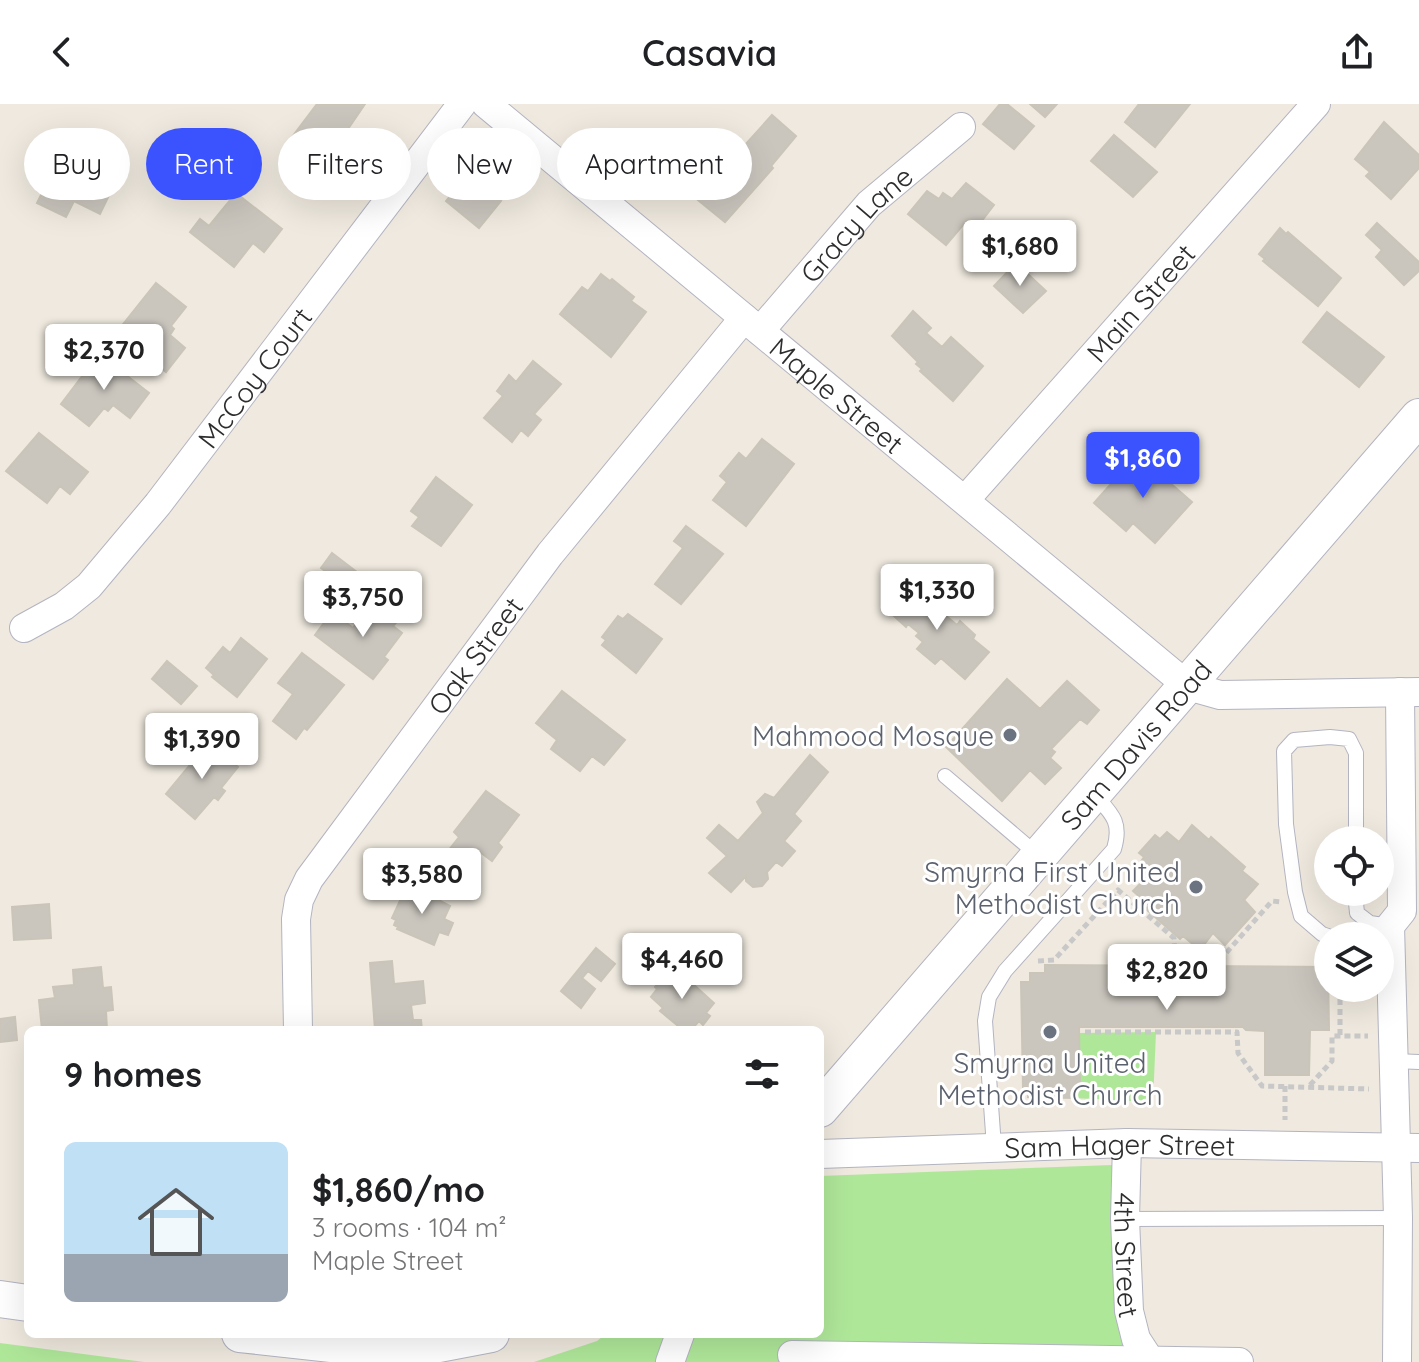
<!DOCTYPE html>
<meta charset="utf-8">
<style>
body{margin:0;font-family:Quicksand,sans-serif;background:#f6f6f6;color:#202124;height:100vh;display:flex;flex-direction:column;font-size:30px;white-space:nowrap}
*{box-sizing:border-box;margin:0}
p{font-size:26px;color:#757577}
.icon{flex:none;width:44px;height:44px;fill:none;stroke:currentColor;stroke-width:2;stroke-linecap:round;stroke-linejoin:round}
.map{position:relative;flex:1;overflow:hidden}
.drawer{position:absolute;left:24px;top:922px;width:800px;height:312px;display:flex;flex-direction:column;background:#fff;border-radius:12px;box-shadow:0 8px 32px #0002}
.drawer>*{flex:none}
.banner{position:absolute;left:24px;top:24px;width:800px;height:72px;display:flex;gap:16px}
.tools{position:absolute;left:1314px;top:722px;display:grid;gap:16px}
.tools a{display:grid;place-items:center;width:80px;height:80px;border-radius:50%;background:#fff;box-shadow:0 8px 32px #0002;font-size:40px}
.price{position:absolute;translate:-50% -68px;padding:0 18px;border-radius:8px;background:#fff;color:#222;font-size:26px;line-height:52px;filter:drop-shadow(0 2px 4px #0008)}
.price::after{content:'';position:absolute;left:50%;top:48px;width:24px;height:18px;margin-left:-12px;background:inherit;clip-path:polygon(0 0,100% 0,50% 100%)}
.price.current{background:#3b53ff;color:#fff}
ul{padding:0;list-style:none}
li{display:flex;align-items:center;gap:24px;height:200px;padding:0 40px}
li+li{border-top:2px solid #e0e0e0}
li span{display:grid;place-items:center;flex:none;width:224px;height:160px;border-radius:12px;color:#555}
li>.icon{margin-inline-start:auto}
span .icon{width:96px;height:96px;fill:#fffc;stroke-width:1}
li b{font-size:34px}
h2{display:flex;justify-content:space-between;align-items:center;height:96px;padding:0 40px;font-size:34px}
.chip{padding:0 28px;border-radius:36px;background:#fff;box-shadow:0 8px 32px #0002;font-size:28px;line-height:72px}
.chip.current{background:#3b53ff;color:#fff}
header{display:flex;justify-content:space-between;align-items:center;height:104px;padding:0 40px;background:#fff;font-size:36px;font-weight:600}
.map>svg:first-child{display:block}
.green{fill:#afe799}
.building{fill:#cac6be;stroke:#cac5b8;stroke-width:2}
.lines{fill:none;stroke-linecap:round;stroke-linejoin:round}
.service-casing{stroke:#b3b4c1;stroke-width:16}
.minor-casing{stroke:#b3b4c1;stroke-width:30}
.tertiary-casing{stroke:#b3b4c1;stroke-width:38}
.path{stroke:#c8c8c8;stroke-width:5;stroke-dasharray:6 4;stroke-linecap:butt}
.service{stroke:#fff;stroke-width:14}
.minor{stroke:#fff;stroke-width:28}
.tertiary{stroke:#fff;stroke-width:36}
.worship-dot{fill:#6b7280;stroke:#fff;stroke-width:3}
.labels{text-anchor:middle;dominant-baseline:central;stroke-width:6;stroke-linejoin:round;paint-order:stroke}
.street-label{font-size:28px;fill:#2d2d2d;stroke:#fff}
.worship-label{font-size:28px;fill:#5b616d;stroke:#fff;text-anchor:end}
</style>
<header><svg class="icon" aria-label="back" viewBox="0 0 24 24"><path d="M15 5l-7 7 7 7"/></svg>Casavia<svg class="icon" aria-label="share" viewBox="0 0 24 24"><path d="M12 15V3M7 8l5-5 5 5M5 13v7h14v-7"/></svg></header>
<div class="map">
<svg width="1419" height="1258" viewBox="0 0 1419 1258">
<rect width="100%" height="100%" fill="#efe9df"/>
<!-- green -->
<path class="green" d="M1156 928 1153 998 1073 994V983H1080L1079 929Z
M1112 1061 1119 1069 1127 1243 1124 1258H534L597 1237 606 1230H820V1072Z
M0 1239 144 1258H0Z"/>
<!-- building -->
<path class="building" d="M317 0H365L348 25 356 31 338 52 331 47 322 57 292 33Z
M1000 0H1007L1034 22 1014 45 983 20Z
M1030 0H1057L1045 13Z
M1139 0H1190L1155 43 1125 18Z
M772 11 796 32 771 62 773 64 725 118 687 87 731 30 745 41Z
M1384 18 1419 51V64L1391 95 1366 72 1370 68 1355 55Z
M1114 31 1157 68 1133 93 1091 57Z
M59 52 115 79 100 110 74 97 66 113 37 99 42 89 38 87 45 74 48 75Z
M468 70 501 97 479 124 446 97Z
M966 79 994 101 977 123 968 115 946 141 908 110 927 87 939 95 943 89 952 95Z
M236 89 282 125 264 148 253 139 234 163 190 128 200 115 209 122Z
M1377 119 1419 158V167L1404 181 1376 153 1382 146 1366 131Z
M1280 124 1286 130 1288 128 1341 174 1318 202 1263 157 1265 155 1259 150Z
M1016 159 1046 187 1023 209 994 182Z
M601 170 610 177 612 175 634 193 631 197 646 208 611 253 560 210 582 183 588 187Z
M156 179 186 203 171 222 174 225 170 231 185 244 166 268 116 229Z
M913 207 931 224 926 229 942 243 951 233 983 262 953 297 920 267 922 265 916 260 918 258 892 232Z
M1327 208 1384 253 1359 283 1303 238Z
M99 250 149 289 130 314 113 301 108 307 104 304 89 322 61 300Z
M533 257 561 280 534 310 541 316 528 332 521 326 512 338 484 314 503 292 497 287 509 271 516 278Z
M39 329 88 368 70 390 60 382 47 399 6 367Z
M762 335 794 360 746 422 713 396 727 378 720 372 739 349 746 355Z
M1135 353 1144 361 1146 358 1192 398 1155 439 1133 419 1126 427 1094 399Z
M436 373 472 401 441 442 412 422 419 413 411 407Z
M686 422 723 450 681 500 655 480 683 444 674 437Z
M332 449 362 472 352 486 321 464Z
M907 478 928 497 925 500 936 509 939 506 957 521 960 517 975 531 973 535 989 548 965 575 941 554 935 560 917 545 923 538 916 532 919 529 908 520 906 523 885 504Z
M383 499 401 513 393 522 402 529 384 553 388 556 373 575 315 531 332 508 353 524 362 512 369 518Z
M628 510 662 535 636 569 602 541 606 536 602 533 618 512 623 515Z
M241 534 267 555 237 593 212 573 214 571 206 564 223 543 230 549Z
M302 549 344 581 307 626 304 624 296 635 273 617 293 590 278 579Z
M167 557 197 582 181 600 152 575Z
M1007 575 1040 605 1067 577 1099 606 1087 620 1080 615 1051 645 1055 648 1050 654 1061 664 1045 680 1030 666 1002 697 946 643Z
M562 587 625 636 604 661 592 652 580 667 551 645 557 636 536 619Z
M208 639 238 663 221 684 225 687 218 696 214 693 195 715 166 690Z
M810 651 828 668 794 710 801 717 784 737 795 747 782 762 776 758 767 768 768 775 762 782 753 783 746 777V772L731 788 709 769 727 752 707 734 719 721 738 737 763 709 757 698 765 690 774 694Z
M486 687 519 711 498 739 502 743 492 757 476 745 465 760 448 747 459 733 454 728Z
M1192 721 1209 736 1211 733 1245 763 1242 767 1258 780 1244 796 1255 808 1225 841 1213 829 1200 846 1183 832 1180 835 1146 805 1149 801 1133 787 1148 772 1137 763 1144 753 1139 749 1155 731 1160 735 1167 728 1179 738Z
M415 784 450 802 444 815 453 819 448 831 439 828 434 841 397 825 398 823 394 821 396 816 392 814 403 790 407 792Z
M49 800 51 834 14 836 12 803Z
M596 844 615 860 601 877 588 867 582 874 595 885 581 904 561 887Z
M392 857 394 880 423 877 425 899 411 901 413 916H421L422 926H375L370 859Z
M1045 861 1328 863 1329 926H1310L1309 971H1265V927L1246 926 1243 923H1079L1080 983H1073V994L1028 993 1029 983H1023L1021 878H1030V869H1045Z
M673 862 714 899 706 909 710 912 703 921 699 917 691 926H683L660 907 663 904 651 893 657 885 655 883Z
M101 863 103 884 111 883 113 906 106 907 107 926H42L39 896 55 894 53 883 74 881 73 866Z
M15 913 17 936 0 938V915Z"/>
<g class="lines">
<defs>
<path id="service" d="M945 672 1039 752
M1355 788 1357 809 1370 819 1390 822
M1328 832 1322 830 1301 812 1295 788 1286 720 1284 647 1294 636 1330 633 1349 635 1356 649V736
M1394 957 1419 958
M994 1043 985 917 989 893 1005 867 1114 745C1122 718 1112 710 1095 691
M1125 1115 1398 1114"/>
<g id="minor">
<path id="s1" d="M486 0 1188 582 1220 591 1419 588"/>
<path id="s2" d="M760 227 869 100 961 23"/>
<path id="s3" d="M965 396 1316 0"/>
<path id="s4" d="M24 524 64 502 89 482 158 400 462 0"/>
<path id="s5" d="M298 926 296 815 299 796 309 775 550 450 744 214"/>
<path id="s6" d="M1127 1039 1125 1115 1129 1207 1136 1235 1151 1258"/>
<path id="s7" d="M820 1050 1127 1039 1419 1044"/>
<path d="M792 1251 1239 1258"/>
<path d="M670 1258 680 1230"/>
<path d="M1397 1258 1398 1114 1390 822 1402 807 1400 588"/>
</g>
<g id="tertiary">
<path id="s8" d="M820 1005 1419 313"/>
<path d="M0 1195 28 1199"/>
<path d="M240 1230 367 1244H418L491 1230"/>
</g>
</defs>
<!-- service casing -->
<use href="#service" class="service-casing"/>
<!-- minor casing -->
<use href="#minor" class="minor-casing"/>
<!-- tertiary casing -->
<use href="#tertiary" class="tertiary-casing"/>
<!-- path -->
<path class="path" d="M1038 857 1054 856 1118 786 1174 834 1175 854 1219 857 1272 797 1281 798
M1085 928H1237L1238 949 1262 982 1369 985
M1340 931V884
M1310 981 1332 957V932H1368
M1285 982V1016"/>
<!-- service -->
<use href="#service" class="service"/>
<!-- minor -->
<use href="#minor" class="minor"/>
<!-- tertiary -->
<use href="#tertiary" class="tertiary"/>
</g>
<!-- markers -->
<g class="worship-dot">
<circle cx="1010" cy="631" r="8"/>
<circle cx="1196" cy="783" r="8"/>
<circle cx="1050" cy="928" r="8"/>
</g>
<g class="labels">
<!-- street labels -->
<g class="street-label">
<text stroke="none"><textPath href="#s2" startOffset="144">Gracy Lane</textPath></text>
<text stroke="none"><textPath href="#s3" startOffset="264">Main Street</textPath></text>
<text stroke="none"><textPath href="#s4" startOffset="344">McCoy Court</textPath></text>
<text stroke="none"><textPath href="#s1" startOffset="456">Maple Street</textPath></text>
<text stroke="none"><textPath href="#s5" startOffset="432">Oak Street</textPath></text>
<text stroke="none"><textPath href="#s8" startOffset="482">Sam Davis Road</textPath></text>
<text stroke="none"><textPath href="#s7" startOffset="300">Sam Hager Street</textPath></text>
<text stroke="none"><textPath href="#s6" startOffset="112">4th Street</textPath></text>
</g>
<!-- worship labels -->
<g class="worship-label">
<text x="994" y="631">Mahmood Mosque</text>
<text x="1180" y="767">Smyrna First United<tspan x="1180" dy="32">Methodist Church</tspan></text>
<text x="1050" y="958" text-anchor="middle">Smyrna United<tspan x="1050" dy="32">Methodist Church</tspan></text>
</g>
</g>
</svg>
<div class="tools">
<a><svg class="icon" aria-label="locate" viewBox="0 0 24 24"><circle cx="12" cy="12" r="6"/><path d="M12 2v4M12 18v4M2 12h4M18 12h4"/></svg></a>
<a><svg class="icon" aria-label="layers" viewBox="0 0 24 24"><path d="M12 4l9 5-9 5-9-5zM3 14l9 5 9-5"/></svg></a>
</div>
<b class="price" style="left:1020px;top:184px">$1,680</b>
<b class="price" style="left:104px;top:288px">$2,370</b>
<b class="price current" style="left:1143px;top:396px">$1,860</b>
<b class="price" style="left:937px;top:528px">$1,330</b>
<b class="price" style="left:363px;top:535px">$3,750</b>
<b class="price" style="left:202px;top:677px">$1,390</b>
<b class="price" style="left:422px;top:812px">$3,580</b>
<b class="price" style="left:682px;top:897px">$4,460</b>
<b class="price" style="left:1167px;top:908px">$2,820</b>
<div class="banner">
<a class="chip">Buy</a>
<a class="chip current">Rent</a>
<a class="chip">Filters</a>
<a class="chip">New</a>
<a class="chip">Apartment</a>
</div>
<section class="drawer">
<h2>9 homes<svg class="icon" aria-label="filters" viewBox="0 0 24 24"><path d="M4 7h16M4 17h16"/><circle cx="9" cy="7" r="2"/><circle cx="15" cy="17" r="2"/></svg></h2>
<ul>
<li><span style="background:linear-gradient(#bfe0f5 70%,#9aa5b1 0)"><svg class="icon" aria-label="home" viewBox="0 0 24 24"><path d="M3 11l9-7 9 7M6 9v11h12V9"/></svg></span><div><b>$1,860/mo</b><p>3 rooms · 104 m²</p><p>Maple Street</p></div></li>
</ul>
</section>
</div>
